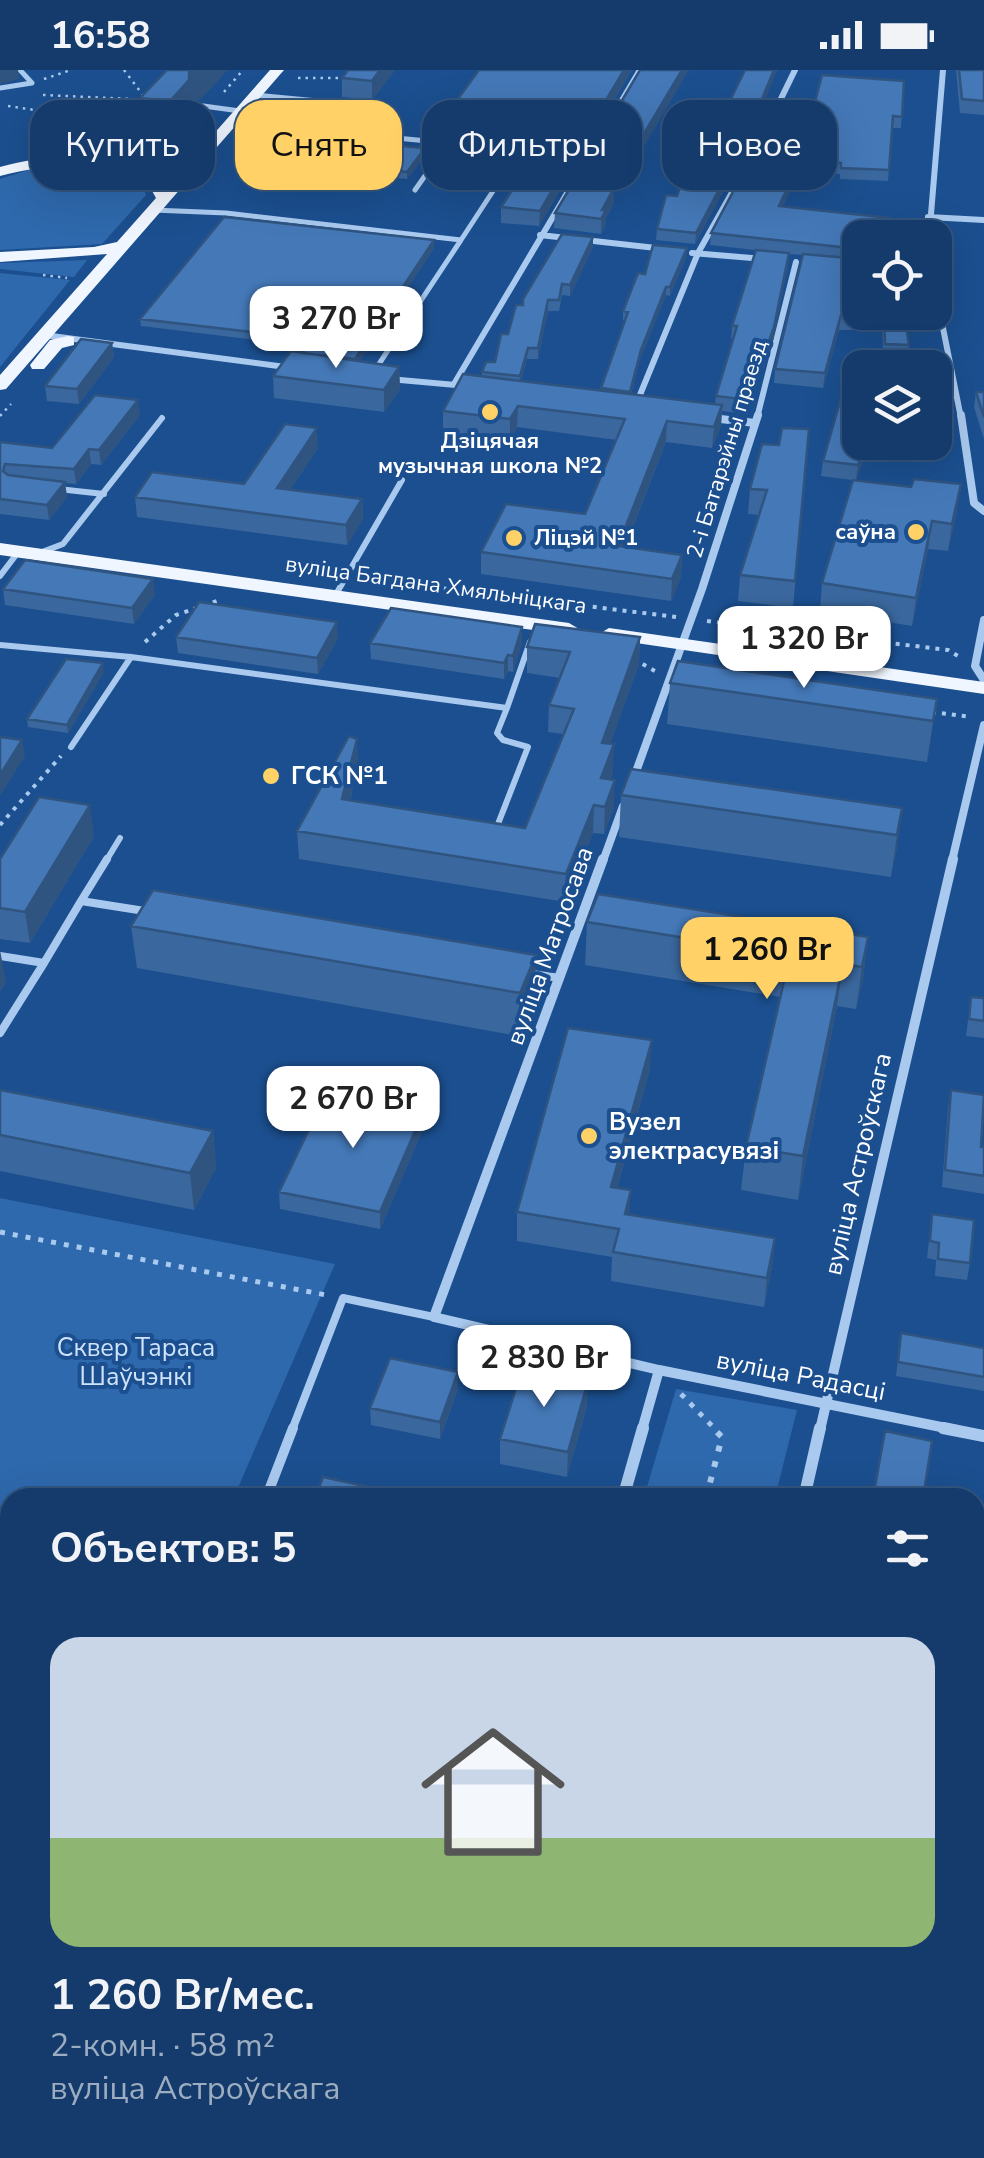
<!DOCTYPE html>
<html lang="ru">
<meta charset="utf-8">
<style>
body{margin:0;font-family:"Nunito Sans",sans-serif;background:#1d4271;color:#f1f3f6;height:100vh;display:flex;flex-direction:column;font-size:38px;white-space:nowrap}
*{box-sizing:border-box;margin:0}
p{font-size:32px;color:#9dadc1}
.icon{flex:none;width:55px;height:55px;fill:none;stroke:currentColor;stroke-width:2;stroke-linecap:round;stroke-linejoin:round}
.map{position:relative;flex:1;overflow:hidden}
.sheet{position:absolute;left:0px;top:1418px;width:985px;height:672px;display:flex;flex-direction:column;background:#143b6b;border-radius:30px 30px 0 0;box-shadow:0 10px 40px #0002,0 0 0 2px #33557e}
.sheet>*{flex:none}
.banner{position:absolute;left:30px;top:30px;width:925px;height:90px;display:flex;gap:20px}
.buttons{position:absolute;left:842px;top:150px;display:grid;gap:20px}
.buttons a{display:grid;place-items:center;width:110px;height:110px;border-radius:20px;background:#143b6b;box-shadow:0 10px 40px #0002,0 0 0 2px #33557e;font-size:50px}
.price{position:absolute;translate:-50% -85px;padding:0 22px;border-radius:20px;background:#fff;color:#222;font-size:32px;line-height:65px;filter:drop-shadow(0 2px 5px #0008)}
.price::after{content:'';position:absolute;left:50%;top:60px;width:30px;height:22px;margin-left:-15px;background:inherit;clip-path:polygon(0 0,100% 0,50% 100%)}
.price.current{background:#ffd166;color:#111}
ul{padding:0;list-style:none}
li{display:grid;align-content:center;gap:20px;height:530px;padding:0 50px}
li span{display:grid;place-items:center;height:310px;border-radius:30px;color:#555}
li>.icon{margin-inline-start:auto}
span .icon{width:180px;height:180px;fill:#fffc;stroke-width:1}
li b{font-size:42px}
h2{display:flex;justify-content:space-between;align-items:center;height:120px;padding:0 50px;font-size:42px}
.pill{padding:0 35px;border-radius:30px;background:#143b6b;box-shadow:0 10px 40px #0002,0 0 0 2px #33557e;font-size:35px;line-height:90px}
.pill.current{background:#ffd166;color:#111}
.status{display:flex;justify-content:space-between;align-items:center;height:70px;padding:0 50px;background:#143b6b;direction:ltr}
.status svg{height:28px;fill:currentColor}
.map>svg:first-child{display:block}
.green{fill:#2e69ad}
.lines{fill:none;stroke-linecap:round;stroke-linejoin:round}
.path-far3{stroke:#a9c9ee;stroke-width:2.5;stroke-dasharray:2.5 5;stroke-linecap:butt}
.path-far2{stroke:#a9c9ee;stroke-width:4;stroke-dasharray:4 6;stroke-linecap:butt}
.path-far1{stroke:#a9c9ee;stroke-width:5;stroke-dasharray:5 8;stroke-linecap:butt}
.path{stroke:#a9c9ee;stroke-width:6;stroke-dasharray:6 10;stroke-linecap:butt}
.service-far3{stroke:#a9c9ee;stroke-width:5}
.service-far2{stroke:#a9c9ee;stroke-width:6}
.service-far1{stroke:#a9c9ee;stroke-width:8}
.service{stroke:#a9c9ee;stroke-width:10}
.minor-far3{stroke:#a9c9ee;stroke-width:6}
.minor-far2{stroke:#a9c9ee;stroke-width:8}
.minor-far1{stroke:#a9c9ee;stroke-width:10}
.minor{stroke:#a9c9ee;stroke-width:12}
.primary{fill:#f0f6ff;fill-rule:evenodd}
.wall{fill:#3a679d}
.shaded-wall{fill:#305480}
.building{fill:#4478b7;stroke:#305480;stroke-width:2.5}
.poi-dot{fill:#ffd166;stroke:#1b4f8f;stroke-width:4}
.labels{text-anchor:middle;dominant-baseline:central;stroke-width:8;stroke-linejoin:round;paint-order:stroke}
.far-poi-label{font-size:22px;font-weight:bold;fill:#fff;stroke:#1b4f8f}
.far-street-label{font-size:22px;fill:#fff;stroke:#1b4f8f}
.poi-label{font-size:25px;font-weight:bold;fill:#fff;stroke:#1b4f8f;text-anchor:start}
.street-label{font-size:25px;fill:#fff;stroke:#1b4f8f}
.park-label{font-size:25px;fill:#cfe3fa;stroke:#1b4f8f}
</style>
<div class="status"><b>16:58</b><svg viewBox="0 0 49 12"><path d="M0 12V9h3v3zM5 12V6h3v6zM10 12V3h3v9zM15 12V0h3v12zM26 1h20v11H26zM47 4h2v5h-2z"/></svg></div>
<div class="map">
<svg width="984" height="2088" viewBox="0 0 984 2088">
<rect width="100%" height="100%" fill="#1b4f8f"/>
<!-- green -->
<path class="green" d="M38 97 121 105 141 113 146 125 102 174 0 180V109Z
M87 190 74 207 0 199V193Z
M0 203 70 210 0 297Z
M0 1128 335 1194 234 1427 10 1428V1837L0 1834Z
M676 1319 797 1340 775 1427H644Z
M453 2080H610L608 2088H450Z"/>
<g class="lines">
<!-- path-far3 -->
<path class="path-far3" d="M124 0 143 25
M298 8H344
M44 9 71 0
M224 22 243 0
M43 25 132 29
M8 36 114 52
M145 64 181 69 196 52
M43 205 67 208
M0 346 11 334"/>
<!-- path-far2 -->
<path class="path-far2" d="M424 516 676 547
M707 551 948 580 958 586
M145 572 176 545 217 531
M634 589 655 601
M932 642 971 647
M0 755 61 686"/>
<!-- path-far1 -->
<path class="path-far1" d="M0 1162 326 1225
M681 1324 716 1360"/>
<!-- path -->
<path class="path" d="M706 1428 722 1367 713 1358
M0 1534 10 1537
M528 2088 530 2080"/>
<!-- service-far3 -->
<path class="service-far3" d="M0 18 32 13 20 0
M255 25 380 37
M196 35 240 41
M258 54 303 57
M125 62 146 40
M374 75 380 76 386 67 448 73 415 120
M153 140 226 143 461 170 375 300
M461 170 495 118"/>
<!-- service-far2 -->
<path class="service-far2" d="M58 419 104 424
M42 482 63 474 162 348
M0 506 19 481
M335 526 402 410
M0 575 131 587 507 638 530 572
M71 677 131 587
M496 759 528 677 503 670 497 663 507 638
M106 791 120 768"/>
<!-- service-far1 -->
<path class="service-far1" d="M107 789 81 831 151 842
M0 886 44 893 81 831
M525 903 560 908
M0 963 44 893
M292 1360 343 1228 434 1247"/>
<!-- service -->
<path class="service" d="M266 1428 293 1358"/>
<!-- minor-far3 -->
<path class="minor-far3" d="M756 80 795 0
M928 147 984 150
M540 165 665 179
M929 168 943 0
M692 183 764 189
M935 218 961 348
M44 265 293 298
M389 309 467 316
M454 314 640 0
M635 337 698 183 743 103
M757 348 796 192"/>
<!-- minor-far2 -->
<path class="minor-far2" d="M961 345 974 433 984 441
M712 348 755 353
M984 550 975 596 984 610
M633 710 702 519 758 345
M603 791 623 736
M952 791 984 655"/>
<!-- minor-far1 -->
<path class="minor-far1" d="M603 789 434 1247 659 1300 956 1360
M642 1360 659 1300
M820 1360 953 789"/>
<!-- minor -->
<path class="minor" d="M943 1358 984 1366
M623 1428 643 1358
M804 1428 820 1358
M424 2088 426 2080
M654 2088 656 2080"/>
<!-- primary -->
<path class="primary" d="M270 0H284L6 319 0 320V305L107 184 0 192V182L94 177 117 172 156 128 146 110C98 91 50 93 0 106V97C53 82 106 84 157 104L166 118Z
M68 266 74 267V275L62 278 44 299H32L30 295 50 270Z
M0 473 569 553 579 559 569 565 0 485Z
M609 558 984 612V624L602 568 599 564Z"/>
</g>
<!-- wall -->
<path class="wall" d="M395 0 372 30 342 27V8Z
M632 0 539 156 501 153V137L547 68 449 56V41Z
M745 0H777L765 29H767L766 40 695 174 656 170 657 159 677 126 690 89 668 87 669 76 723 45Z
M956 0H984V45L960 43Z
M904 11 901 58H892L888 111 840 109V104L800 100 783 136 860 168V218L852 260H839L823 318 774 313 775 299 803 185 789 184 773 270 747 344 722 341 721 356 712 378 666 372 625 478 682 485 681 507 671 531 481 504V482L585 444 617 370 517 357 510 370 443 362V341L482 307V302L495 292 523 235 593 177 570 226 562 225 559 241H548L538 289H527L521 311 600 321 625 250H623V241L645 204 687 178 686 187 670 226 666 225 640 289 631 324 715 334 716 326 733 269H731L732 256 774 182 710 175 711 163 815 32Z
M140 28 201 29 192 30V40L173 61 143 58Z
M425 78V85L407 109 275 95 274 88Z
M638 87 614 118V133L606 148 605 156 601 164 554 158 555 143Z
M434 170V178L359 291 399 297 400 319 384 342 274 328 273 306 302 283 306 276 141 256 140 249Z
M882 242H904L909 275 907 289 883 288Z
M112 273 114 287 79 334 47 331 45 316Z
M976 322H984V369L974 337Z
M140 345 101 395 91 394 76 414 65 413 67 427 49 450 0 444V372L52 378Z
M809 359 793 538 738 531 740 505 759 445 748 444 750 419Z
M869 372 856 410 957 441 948 481 928 479 912 556 820 541 822 513 852 410 821 406 823 391Z
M318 378 290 420 362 429 363 449 347 475 137 447 135 427 244 414Z
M3 519 155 524 134 554 5 535Z
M522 557V573L513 602 508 601 504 609 371 589 370 573Z
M176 567 338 568 318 604 178 583Z
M640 567 639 594 610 674 613 702 610 710 614 738 604 764 593 763 565 832 299 789 297 761 358 697 350 730 525 758 563 664 548 662 549 635 560 608 527 603V577Z
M104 602 68 663 28 657 27 649Z
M670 613 937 629 927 692 667 654Z
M621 725 902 738 891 807 619 767Z
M94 766 30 873 0 869V789Z
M153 820 535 928 519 966 137 898 131 856Z
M587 852 868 867 863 909 856 939 837 936 798 1130 741 1120 746 1077 781 927 585 895Z
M971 927 984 928V968L966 966Z
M650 999 617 1118 630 1144 775 1168 772 1197 764 1237 611 1211 612 1187 517 1171V1142Z
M0 1020 213 1061 216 1098 194 1140 0 1101Z
M951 1020 981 1077H984V1124L942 1117 948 1037Z
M425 1055 380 1159 280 1139 279 1122Z
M932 1144 970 1193 967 1210 935 1206 936 1190 927 1188Z
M901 1263 984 1278V1321L896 1306Z
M458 1302V1319L440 1369 371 1355 370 1338Z
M587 1336 567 1407 500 1394V1369Z
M885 1361 923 1428H873Z
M0 1907 10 1910V2031L0 2028Z
M322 2080H381L379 2088H351Z"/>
<!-- shaded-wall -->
<path class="shaded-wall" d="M0 0H18L19 9 0 14Z
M199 0H228L201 29 192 30V40L173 61 170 31 189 2Z
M380 0H395L372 30V11Z
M624 0H632L539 156 540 141Z
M682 0H689L638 87 603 133V117Z
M774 0H777L761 39 762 29Z
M767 29 766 40 695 174 696 163Z
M425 78V85L407 109V102Z
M801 89 800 100 778 147 779 136Z
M614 118V133L606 148 605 156 601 164 602 140Z
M593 167V177L570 226V215Z
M434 170V178L356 297 355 289Z
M687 178 686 187 670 226V217Z
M789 183 788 197 773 270 747 344 748 330Z
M666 217V225L640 289 629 331 630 322 641 280Z
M548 230V241L538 289V278Z
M841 245 839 260 823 318 825 303Z
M112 273 114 287 79 334 77 319Z
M528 278 527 289 519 317 520 306Z
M399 297 400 319 384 342V320Z
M138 330 140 345 101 395 99 380Z
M722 335 721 356 712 378 714 357Z
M518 336 517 357 510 370V349Z
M667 351 666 372 617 498 618 476Z
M317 358 318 378 278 438 277 418Z
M866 372H869L856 411 858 395Z
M89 379 91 394 76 414 74 399Z
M65 412 67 427 49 450 47 435Z
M961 414 957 441 948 481 952 454Z
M362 429 363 449 347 475 346 455Z
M932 451 928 479 912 556 916 528Z
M682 485 681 507 671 531 672 509Z
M153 509 155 524 134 554 132 538Z
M337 552 338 568 318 604 317 588Z
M522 557V573L513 602V586Z
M640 567 639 594 601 700 602 673Z
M508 585V601L504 609V593Z
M103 593 104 602 68 663 67 655Z
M937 629 931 670 927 692 933 651Z
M357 669 358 697 343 756 342 729Z
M22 670 25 686 0 726V705Z
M614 674 613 702 600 736 601 708Z
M615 710 614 738 604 764 605 737Z
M90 735 94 766 30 873 25 842Z
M594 735 593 763 565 832 566 804Z
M902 738 897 780 891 807 897 765Z
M868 867 863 909 856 939 862 897Z
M0 880 6 913 0 922Z
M536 885 535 928 519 966 520 923Z
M843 894 837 936 798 1130 803 1086Z
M652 970 650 999 609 1146 611 1117Z
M425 1038V1055L380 1159V1142Z
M213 1061 216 1098 194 1140 190 1103Z
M631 1120 629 1149 625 1144Z
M775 1168 772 1197 764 1237 767 1208Z
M458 1302V1319L440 1369V1352Z
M588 1311 587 1336 567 1407 568 1382Z
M376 2080H381L379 2088H376Z"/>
<!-- building -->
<path class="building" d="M167 0H199L189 2V10L170 31 140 28Z
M348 0H380L372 11 342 8Z
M479 0H624L540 141 501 137 556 55 449 41Z
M640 0H682L639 72 603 117 614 118 602 140H606L601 149 555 143Z
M745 0H774L762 29H767L696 163 657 159 666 125 677 126 694 78 669 76 675 40 723 45Z
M959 0H984V31L962 29Z
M822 5 904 11 902 47 893 46 889 100 841 98V93L801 89 779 136 889 148 891 168H860V179L711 163 782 30 815 32Z
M292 66 425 78 407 102 274 88Z
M224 147 434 170 355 289 302 283 311 269 140 249Z
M562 164 593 167 570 215 562 214 559 230H548L538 278H528L520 306 482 302 486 292H495L501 264H508L516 235H523V229Z
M653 175 687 178 670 217H666L641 280 630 322 601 318 628 242 623 241 638 203 645 204Z
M756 180 789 183 774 257 748 330 716 326 737 256H732Z
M803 184 860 189V212L854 245H841L825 303 775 299Z
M884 242H904L909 275 885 274Z
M81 269 112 273 77 319 45 316Z
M291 281 399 297 384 320 273 306Z
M463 304 722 335 714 357 667 351 618 476 682 485 672 509 481 482 506 434 585 444 625 349 518 336 510 349 443 341Z
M844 318 860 320V372H866L858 395 823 391Z
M976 322H984V347Z
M95 325 138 330 99 380 89 379 74 399 5 394 3 401 8 405 65 412 47 435 0 429V372L52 378Z
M285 354 317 358 277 418 362 429 346 455 135 427 152 402 244 414Z
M782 358 809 359 795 511 740 505 767 420 750 419 762 374 779 375Z
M914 409 961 414 952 454 932 451 916 528 822 513 853 410 911 417Z
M25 490 153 509 132 538 3 519Z
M199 532 337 552 317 588 176 567Z
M391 538 522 557 513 586 508 585 504 593 370 573Z
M535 554 640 567 602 673 614 674 601 708 615 710 605 737 594 735 566 804 297 761 349 666 357 669 342 729 525 758 574 639 549 635 570 582 527 577Z
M66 589 103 593 67 655 27 649Z
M678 591 937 629 933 651 670 613Z
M0 667 22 670 0 705Z
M631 699 902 738 897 765 621 725Z
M39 727 90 735 25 842 0 838V789Z
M153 820 536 885 520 923 131 856Z
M598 824 868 867 862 897 843 894 803 1086 746 1077 790 885 587 852Z
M971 927 984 928V951L969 949Z
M568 958 652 970 611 1117 631 1120 625 1144 775 1168 767 1208 613 1182 619 1159 517 1142Z
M0 1020 213 1061 190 1103 0 1065Z
M328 1020 425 1038 380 1142 279 1122Z
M951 1020 984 1025 981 1077H984V1106L945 1100Z
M932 1144 974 1150 970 1193 938 1189 939 1173 930 1171Z
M901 1263 984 1278V1307L898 1292Z
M390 1288 458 1302 440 1352 370 1338Z
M522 1299 588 1311 568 1382 500 1369Z
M885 1361 932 1371 923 1428H901L874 1422Z
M323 1407 369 1417 366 1428H315Z
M0 1907 10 1910V1995L0 1992Z"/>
<!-- markers -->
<g class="poi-dot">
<circle cx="490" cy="342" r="10"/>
<circle cx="916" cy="462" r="10"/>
<circle cx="514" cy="468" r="10"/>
<circle cx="271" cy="706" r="10"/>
<circle cx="589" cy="1066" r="10"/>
</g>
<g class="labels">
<!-- far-poi labels -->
<g class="far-poi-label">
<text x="490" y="371">Дзіцячая<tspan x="490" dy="25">музычная школа №2</tspan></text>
<text x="896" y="462" text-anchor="end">саўна</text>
<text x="534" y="468" text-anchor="start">Ліцэй №1</text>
</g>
<!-- far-street labels -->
<g class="far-street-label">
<text transform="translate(727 379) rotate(-73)">2-і Батарэйны праезд</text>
<text transform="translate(436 515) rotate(8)">вуліца Багдана Хмяльніцкага</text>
</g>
<!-- poi labels -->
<g class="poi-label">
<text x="291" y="706">ГСК №1</text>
<text x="609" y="1052">Вузел<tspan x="609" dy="29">электрасувязі</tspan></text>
</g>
<!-- street labels -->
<g class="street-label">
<text transform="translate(550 876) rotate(-70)">вуліца Матросава</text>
<text transform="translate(858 1094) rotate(-77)">вуліца Астроўскага</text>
<text transform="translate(801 1306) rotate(11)">вуліца Радасці</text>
</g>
<!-- park labels -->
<g class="park-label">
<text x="136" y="1278">Сквер Тараса<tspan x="136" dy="29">Шаўчэнкі</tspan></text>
</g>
</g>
</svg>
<div class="buttons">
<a><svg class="icon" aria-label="locate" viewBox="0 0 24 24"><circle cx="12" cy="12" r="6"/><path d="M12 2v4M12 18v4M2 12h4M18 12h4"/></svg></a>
<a><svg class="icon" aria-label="layers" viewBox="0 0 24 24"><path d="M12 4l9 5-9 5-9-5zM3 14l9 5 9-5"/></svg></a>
</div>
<b class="price" style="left:336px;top:301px">3 270 Br</b>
<b class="price" style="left:804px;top:621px">1 320 Br</b>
<b class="price current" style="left:767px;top:932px">1 260 Br</b>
<b class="price" style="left:353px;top:1081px">2 670 Br</b>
<b class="price" style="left:544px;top:1340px">2 830 Br</b>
<div class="banner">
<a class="pill">Купить</a>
<a class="pill current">Снять</a>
<a class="pill">Фильтры</a>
<a class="pill">Новое</a>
</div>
<section class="sheet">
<h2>Объектов: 5<svg class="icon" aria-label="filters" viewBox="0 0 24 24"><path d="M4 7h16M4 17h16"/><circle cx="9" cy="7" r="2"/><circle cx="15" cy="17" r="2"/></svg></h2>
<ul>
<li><span style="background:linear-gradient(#c9d6e8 65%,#8fb573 0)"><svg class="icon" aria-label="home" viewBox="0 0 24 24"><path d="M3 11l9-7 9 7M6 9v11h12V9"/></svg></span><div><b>1 260 Br/мес.</b><p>2-комн. · 58 m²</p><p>вуліца Астроўскага</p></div></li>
</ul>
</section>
</div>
